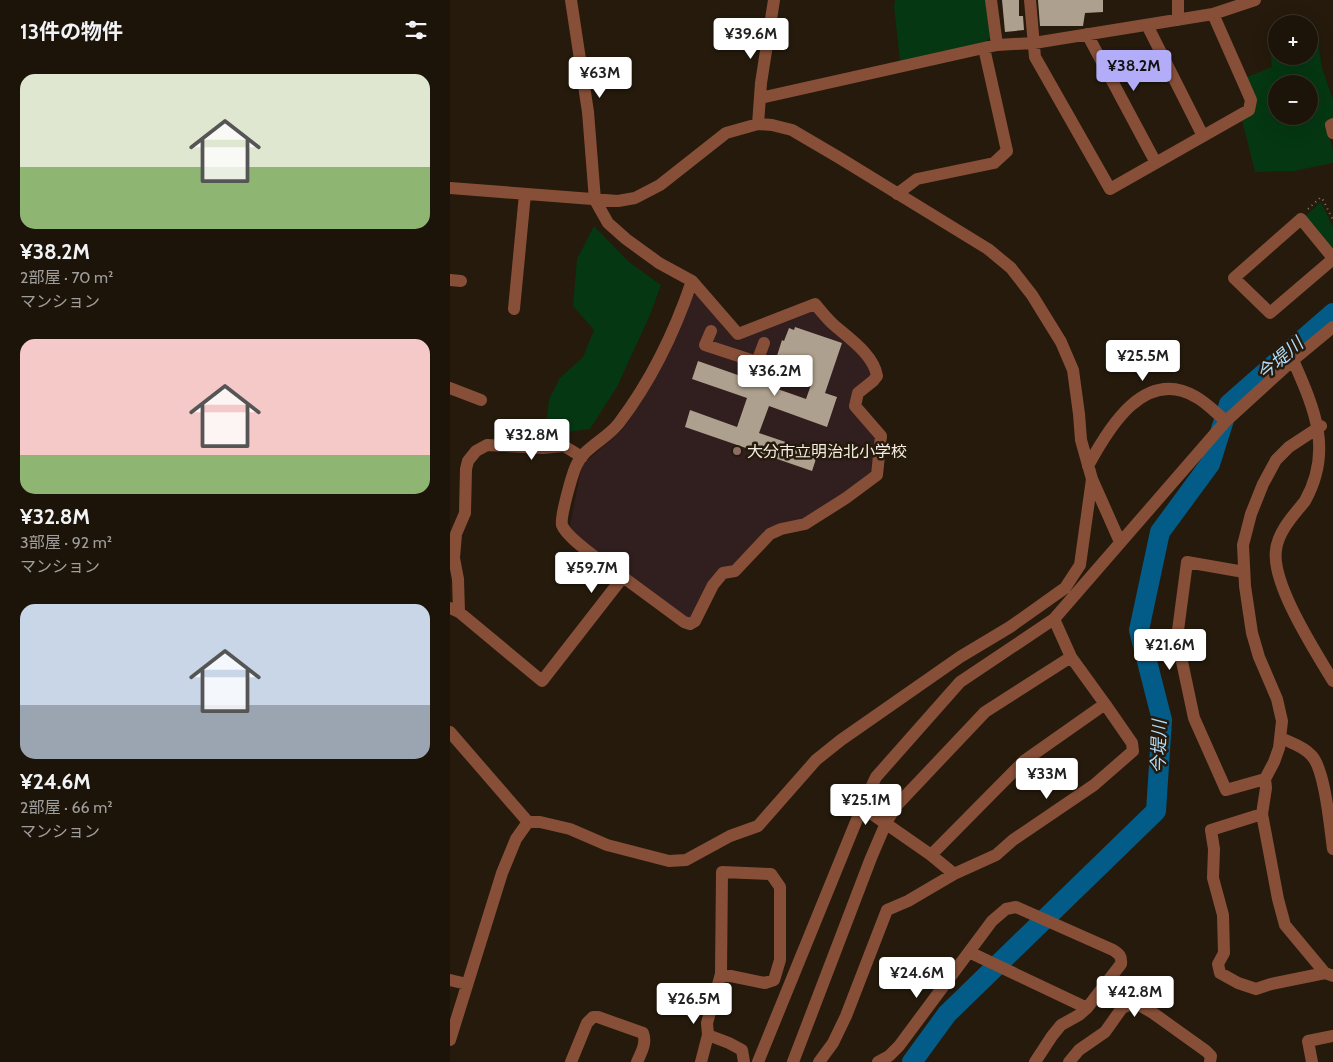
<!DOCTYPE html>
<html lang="ja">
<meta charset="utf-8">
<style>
body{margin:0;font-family:Cabin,"Noto Sans JP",sans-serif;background:#292117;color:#f1f3f6;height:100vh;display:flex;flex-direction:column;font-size:19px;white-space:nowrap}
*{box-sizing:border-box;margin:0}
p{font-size:16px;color:#a09e9c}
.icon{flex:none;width:28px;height:28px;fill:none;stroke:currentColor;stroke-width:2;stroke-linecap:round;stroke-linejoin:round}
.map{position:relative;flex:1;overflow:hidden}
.details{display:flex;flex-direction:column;background:#1c1409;width:450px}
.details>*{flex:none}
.buttons{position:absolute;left:818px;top:15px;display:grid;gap:10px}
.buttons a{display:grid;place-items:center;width:50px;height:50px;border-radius:50%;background:#1c1409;box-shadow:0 5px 20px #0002,0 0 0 1px #3a332a;font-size:25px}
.price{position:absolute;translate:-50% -42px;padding:0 11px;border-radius:5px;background:#fff;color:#222;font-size:16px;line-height:32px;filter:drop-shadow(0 1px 2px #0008)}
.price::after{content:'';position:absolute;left:50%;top:30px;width:15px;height:11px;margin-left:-8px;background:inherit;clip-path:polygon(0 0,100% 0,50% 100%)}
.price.selected{background:#b3adf9;color:#111}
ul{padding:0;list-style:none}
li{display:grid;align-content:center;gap:10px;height:265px;padding:0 20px}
li span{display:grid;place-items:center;height:155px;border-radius:15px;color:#555}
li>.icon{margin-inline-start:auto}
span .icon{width:90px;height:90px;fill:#fffc;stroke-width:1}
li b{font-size:21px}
h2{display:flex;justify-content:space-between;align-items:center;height:60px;padding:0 20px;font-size:21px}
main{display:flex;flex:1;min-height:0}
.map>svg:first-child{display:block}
.education{fill:#311e1e}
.green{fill:#053712;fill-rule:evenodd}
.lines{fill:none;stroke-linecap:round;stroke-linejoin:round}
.river{stroke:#035c87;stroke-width:20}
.building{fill:#aea08e}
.path{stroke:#80776b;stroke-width:2;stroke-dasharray:1 4;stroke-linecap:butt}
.minor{stroke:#874f37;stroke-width:12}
.education-dot{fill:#8d6e63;stroke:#251a0c;stroke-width:2}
.labels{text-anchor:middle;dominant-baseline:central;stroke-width:5;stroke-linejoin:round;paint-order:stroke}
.poi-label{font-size:16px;fill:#f5eee4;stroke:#251a0c;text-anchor:start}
.water-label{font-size:18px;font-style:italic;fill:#b1dcfb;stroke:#251a0c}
</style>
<main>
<section class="details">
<h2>13件の物件<svg class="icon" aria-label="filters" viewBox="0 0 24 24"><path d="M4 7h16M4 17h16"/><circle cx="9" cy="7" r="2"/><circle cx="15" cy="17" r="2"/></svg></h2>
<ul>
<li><span style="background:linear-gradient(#dfe7d0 60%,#8fb573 0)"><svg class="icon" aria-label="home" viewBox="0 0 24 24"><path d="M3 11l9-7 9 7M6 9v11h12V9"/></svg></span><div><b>¥38.2M</b><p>2部屋 · 70 m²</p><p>マンション</p></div></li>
<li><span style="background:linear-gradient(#f6c9c9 75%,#8fb573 0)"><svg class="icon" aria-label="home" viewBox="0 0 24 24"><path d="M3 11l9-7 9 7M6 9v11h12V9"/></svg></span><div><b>¥32.8M</b><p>3部屋 · 92 m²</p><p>マンション</p></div></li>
<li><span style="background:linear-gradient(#c9d6e8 65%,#9aa5b1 0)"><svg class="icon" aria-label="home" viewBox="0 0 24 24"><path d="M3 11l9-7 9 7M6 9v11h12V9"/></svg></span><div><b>¥24.6M</b><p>2部屋 · 66 m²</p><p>マンション</p></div></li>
</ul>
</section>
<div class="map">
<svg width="883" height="1062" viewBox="0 0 883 1062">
<rect width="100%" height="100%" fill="#251a0c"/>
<!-- education -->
<path class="education" d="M247 293 272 323 273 327 287 341 360 310H367L399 341 423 370 421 378 404 390 427 436 423 473 354 521 318 531 239 621 122 533 120 525 132 465 172 430 197 393 243 296Z"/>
<!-- green -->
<path class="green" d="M445 0H536L540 38 535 42 450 61 444 6Z
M859 42H868L872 68 883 99V119L876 122 883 151V163L844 171 805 172 792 120 803 113 797 77 822 67 820 48 826 46V56H859ZM826 84H859V116H826Z
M871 202 883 227V248L855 216Z
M144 226 179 262 211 285 200 315 167 387 140 429 95 435 99 399 110 378 133 357 144 330 123 306 127 259Z"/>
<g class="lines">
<!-- river -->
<path class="river" d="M462 1062 497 1014 706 811 712 720 689 630 710 532 760 464 779 404 883 313"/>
</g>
<!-- building -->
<path class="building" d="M552 0H569V16H573L574 30 555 32Z
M588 0H653V12L635 13 633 26H590Z
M345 327 392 343 375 393 387 397 377 427 319 406 309 433 368 453 362 471 235 427 240 410 287 427 297 398 242 379 248 361 356 399 362 382 324 370 327 362H325L332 340 334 341 339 328 344 330Z"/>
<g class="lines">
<!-- path -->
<path class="path" d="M858 209 870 198H872L883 220"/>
<!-- minor -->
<path class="minor" d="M121 0 138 112 145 200 158 223 176 239 209 263 242 281 288 334 365 304C371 311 377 319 384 325 399 338 424 355 427 376L423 381 408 393 405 406 431 436 427 475 396 498 355 524 331 529 320 534 285 571 273 573 263 585 245 621 240 624 234 622 173 577
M541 0 547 45
M580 0 585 57 660 189 799 110 801 100 763 14
M728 20V0
M697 25 753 136
M637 34 706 163
M310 98 547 45 584 43 763 14 805 0
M308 124 311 83 324 0
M883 124 881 125 883 133
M0 188 168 201 185 198 210 185 276 133 308 124 322 125 342 130 388 157 538 249 561 268 582 295 611 342 623 370 629 414 631 440 642 479 670 542
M447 194 467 179 544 163 557 151 534 48
M883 258 851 219 784 278 820 313 883 259
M0 280 11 281
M64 309 75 194
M261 331 255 345 307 362 314 343
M843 360C865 410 883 451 855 501 844 515 828 531 826 550 821 583 865 651 883 681
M0 388 31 400
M871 426 839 447 826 460 813 484 801 514 793 545 795 586 802 633 809 657 827 699 832 721 829 748 824 762 815 779 816 788 812 814 828 899 835 925 875 973 883 976
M638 466C659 427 695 367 746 397 757 403 767 414 776 421
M794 572 737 562 727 638 744 718 776 790 815 779
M0 608 9 612 92 681 173 577C159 567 117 539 112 525 110 517 122 475 126 466 134 447 157 439 169 423 201 381 225 331 242 281
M9 612 8 579 4 558 6 534 15 513 16 469 18 461 26 451 37 445 93 448 114 446 132 457
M0 732 78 822
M831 738C841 743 853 746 861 755 875 768 880 828 883 849
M412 807 481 855 574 761 655 704 621 657 604 619
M812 814 761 830 764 849 763 878 773 915 774 953 768 964 770 973 788 983 806 989 821 984 875 973
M78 822H90L120 829 157 845 219 861 236 860 280 836 308 826 366 760 391 740 510 657 560 627 615 588 630 565 642 479
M481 855 504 874 546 855 563 840 644 785 683 751 682 743 655 704
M519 952 637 1008
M271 974 315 983 324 980 330 960V887L321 874 272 872 271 974 257 1023 258 1035 279 1043 292 1050 294 1062
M0 980 17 984
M0 1040 52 873 66 839 78 822
M121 1062 137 1023 143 1017H148L193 1033C197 1043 191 1053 187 1062
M251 1062 258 1035
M308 1062 412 807 426 777 510 682 604 619 776 421 843 360 883 327
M343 1062 421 858 436 823 446 806 535 712 621 657
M369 1062 383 1043 396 1016 437 910 458 901 504 874
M428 1062 439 1056 449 1046 542 921 556 909 566 907 663 950C669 954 672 956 671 964L637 1008 629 1015 611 1025 602 1036 585 1062
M619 1062 629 1050 655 1032 672 1008 682 1004 689 1005 703 1013 756 1051 761 1056 760 1062
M862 1062 858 1041 883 1036"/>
</g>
<!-- markers -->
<circle class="education-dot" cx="287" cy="451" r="5"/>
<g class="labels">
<!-- poi labels -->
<g class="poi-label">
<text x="297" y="451">大分市立明治北小学校</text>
</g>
<!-- water labels -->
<g class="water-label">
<text transform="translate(830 359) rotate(-41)">今堤川</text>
<text transform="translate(709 747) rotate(-89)">今堤川</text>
</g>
</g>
</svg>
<div class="buttons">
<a>+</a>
<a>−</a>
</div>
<b class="price" style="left:301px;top:60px">¥39.6M</b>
<b class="price selected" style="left:684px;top:92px">¥38.2M</b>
<b class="price" style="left:150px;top:99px">¥63M</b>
<b class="price" style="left:693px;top:382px">¥25.5M</b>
<b class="price" style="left:325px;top:397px">¥36.2M</b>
<b class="price" style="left:82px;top:461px">¥32.8M</b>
<b class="price" style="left:142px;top:594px">¥59.7M</b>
<b class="price" style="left:720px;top:671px">¥21.6M</b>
<b class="price" style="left:597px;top:800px">¥33M</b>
<b class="price" style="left:416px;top:826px">¥25.1M</b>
<b class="price" style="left:467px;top:999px">¥24.6M</b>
<b class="price" style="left:685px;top:1018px">¥42.8M</b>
<b class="price" style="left:244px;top:1025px">¥26.5M</b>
</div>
</main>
